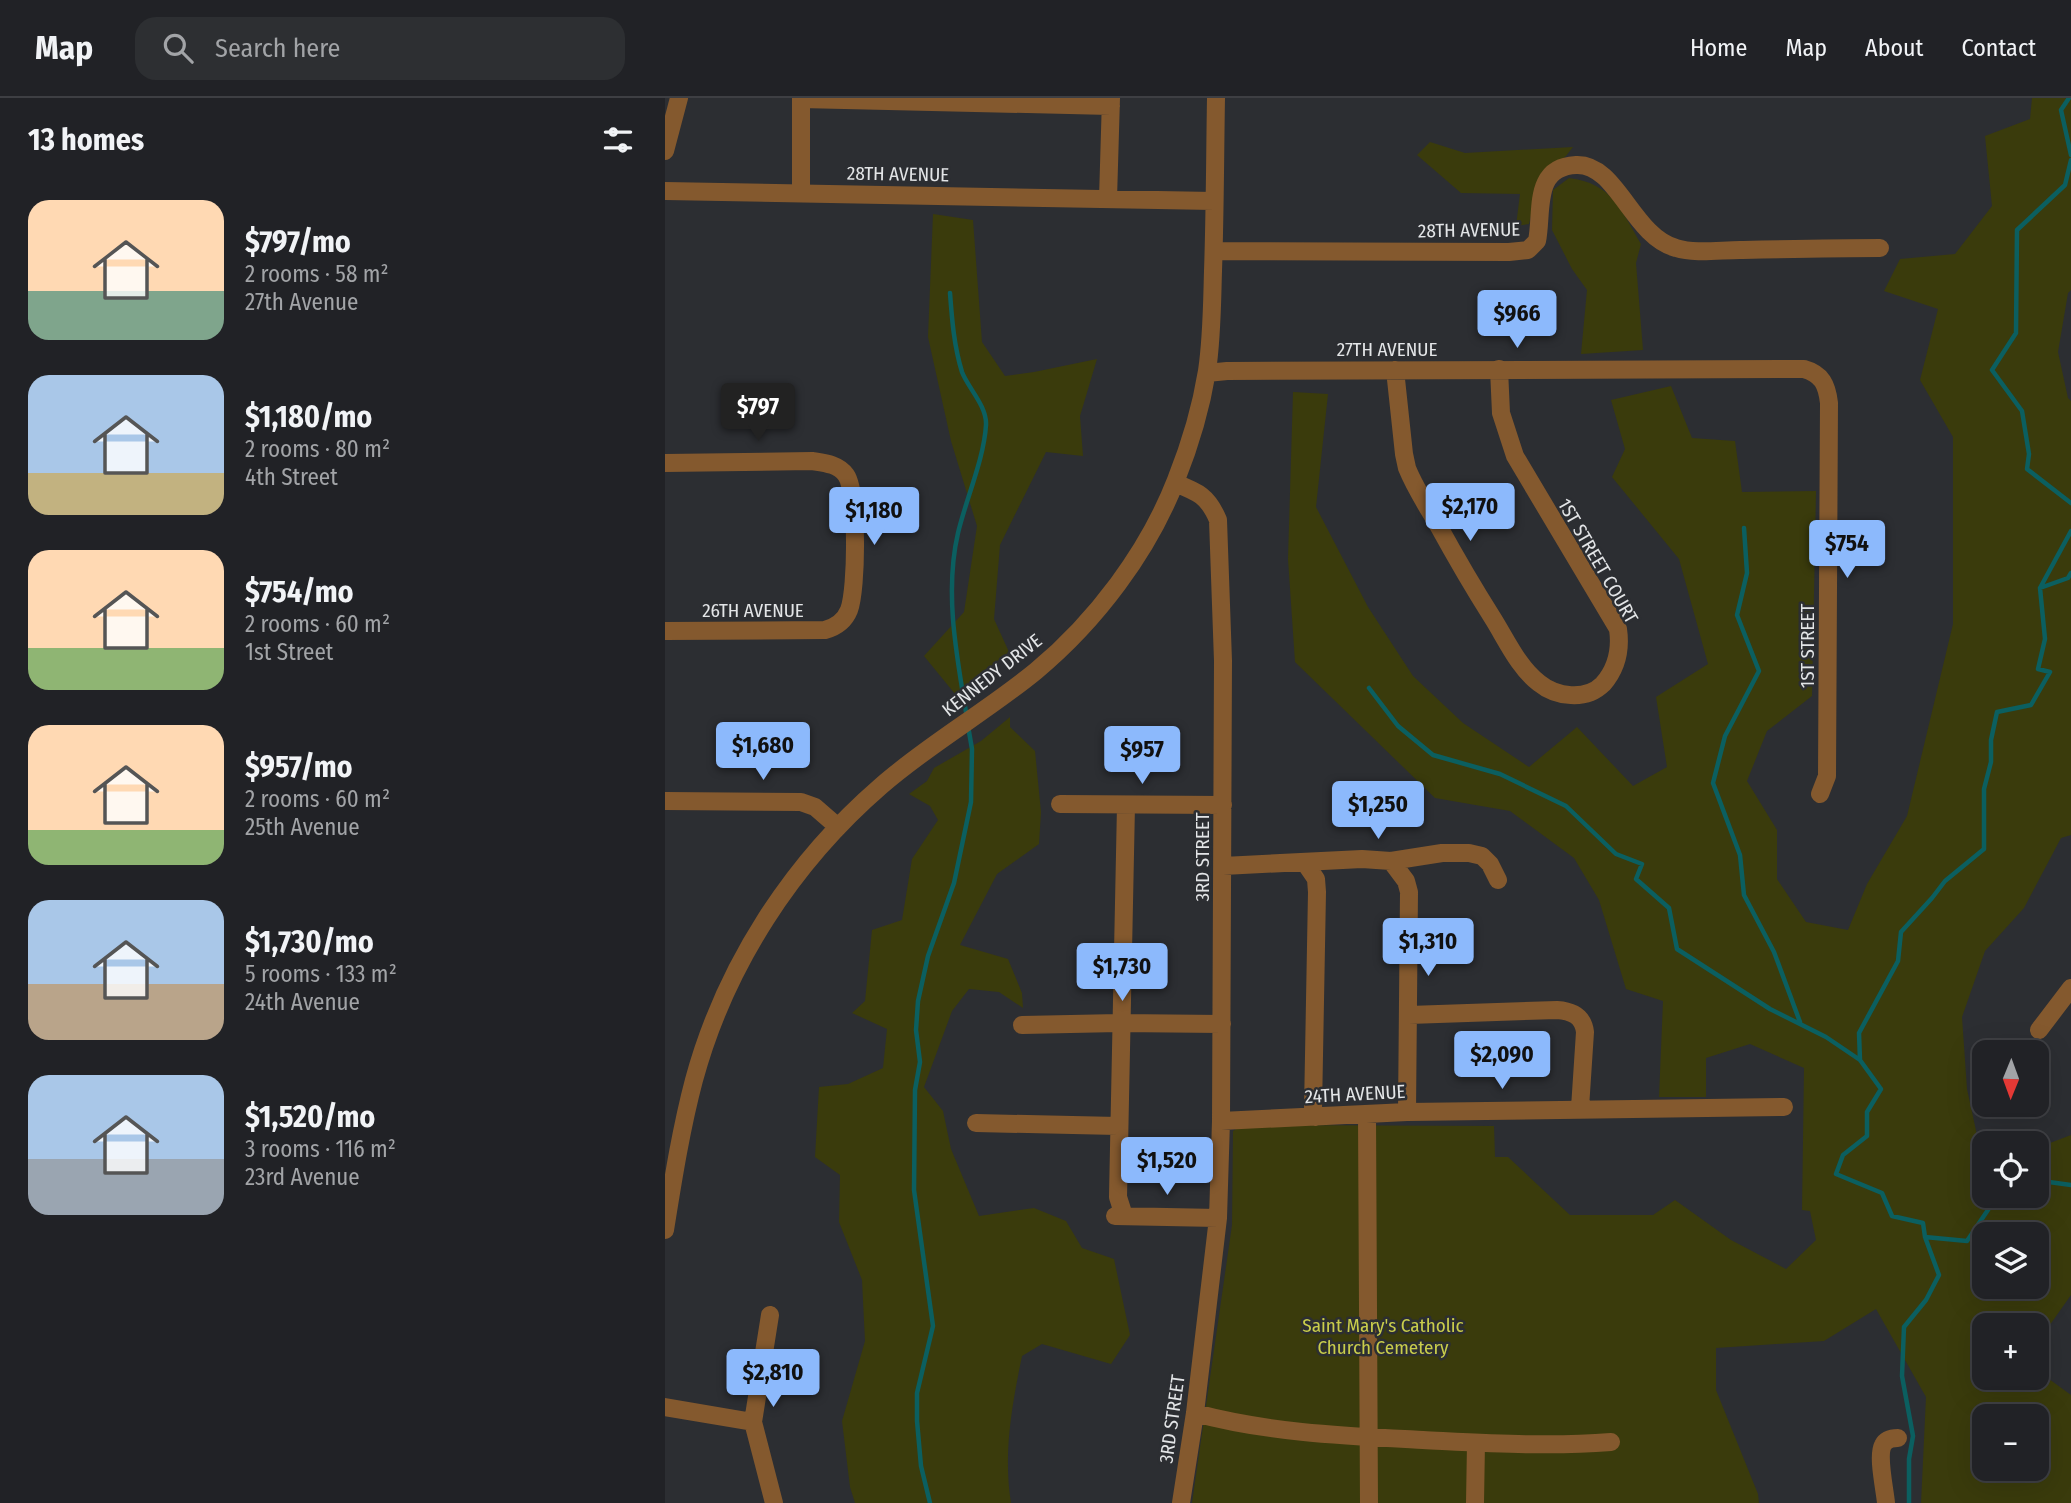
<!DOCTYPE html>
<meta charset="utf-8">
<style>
body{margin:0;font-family:"Fira Sans Condensed",sans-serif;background:#2d2f32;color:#f1f3f6;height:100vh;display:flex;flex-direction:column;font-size:26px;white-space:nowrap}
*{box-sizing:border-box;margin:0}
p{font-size:23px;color:#a2a4a7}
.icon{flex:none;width:38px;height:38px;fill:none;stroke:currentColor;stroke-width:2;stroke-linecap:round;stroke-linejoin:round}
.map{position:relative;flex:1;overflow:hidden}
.panel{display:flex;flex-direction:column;background:#212226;width:665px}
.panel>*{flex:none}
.needle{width:46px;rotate:181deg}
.tools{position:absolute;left:1307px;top:942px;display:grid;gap:14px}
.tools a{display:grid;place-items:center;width:77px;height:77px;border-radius:14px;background:#212226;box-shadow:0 7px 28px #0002,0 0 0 2px #3e3f43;font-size:35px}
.price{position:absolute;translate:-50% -60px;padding:0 16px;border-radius:7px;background:#8cb9fc;color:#111;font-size:23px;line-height:46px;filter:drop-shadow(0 2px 4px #0008)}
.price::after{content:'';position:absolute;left:50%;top:42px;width:21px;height:16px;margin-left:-10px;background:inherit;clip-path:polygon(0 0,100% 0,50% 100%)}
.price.active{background:#222;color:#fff}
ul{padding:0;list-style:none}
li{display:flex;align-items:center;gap:21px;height:175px;padding:0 28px}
li span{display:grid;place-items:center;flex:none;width:196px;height:140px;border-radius:21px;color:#555}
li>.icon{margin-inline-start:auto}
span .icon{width:84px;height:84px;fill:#fffc;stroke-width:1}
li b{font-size:30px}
h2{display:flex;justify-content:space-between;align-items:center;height:84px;padding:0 28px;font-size:30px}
header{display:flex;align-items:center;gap:42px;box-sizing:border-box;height:98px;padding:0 35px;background:#212226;border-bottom:2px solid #3e3f43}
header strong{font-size:33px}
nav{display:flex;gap:38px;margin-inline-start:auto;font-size:24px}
.search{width:490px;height:63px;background:#2d2f32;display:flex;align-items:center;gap:18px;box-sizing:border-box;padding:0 24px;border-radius:21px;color:#a2a4a7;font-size:26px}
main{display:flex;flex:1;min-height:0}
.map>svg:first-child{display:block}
.green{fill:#3a3b0c;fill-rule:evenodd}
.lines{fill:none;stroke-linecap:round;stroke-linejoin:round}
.stream{stroke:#0b5f60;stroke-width:4.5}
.minor{stroke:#84592e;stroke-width:18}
.labels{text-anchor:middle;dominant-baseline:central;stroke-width:5;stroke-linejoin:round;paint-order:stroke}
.street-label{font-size:19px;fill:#e3e5e7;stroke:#2c2e32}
.park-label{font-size:19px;fill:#c9cd4b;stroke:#2c2e32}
</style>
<header>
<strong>Map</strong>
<div class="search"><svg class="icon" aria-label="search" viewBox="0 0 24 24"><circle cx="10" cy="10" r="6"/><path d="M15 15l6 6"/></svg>Search here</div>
<nav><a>Home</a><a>Map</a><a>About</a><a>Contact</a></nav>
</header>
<main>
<section class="panel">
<h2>13 homes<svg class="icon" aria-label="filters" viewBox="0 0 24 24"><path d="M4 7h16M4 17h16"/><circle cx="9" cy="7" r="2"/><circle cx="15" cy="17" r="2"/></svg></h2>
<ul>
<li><span style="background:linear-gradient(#ffd9b3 65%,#7fa58c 0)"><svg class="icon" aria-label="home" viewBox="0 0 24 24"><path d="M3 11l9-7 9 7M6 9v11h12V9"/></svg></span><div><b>$797/mo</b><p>2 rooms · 58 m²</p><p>27th Avenue</p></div></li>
<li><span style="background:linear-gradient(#a9c7e8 70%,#c2b280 0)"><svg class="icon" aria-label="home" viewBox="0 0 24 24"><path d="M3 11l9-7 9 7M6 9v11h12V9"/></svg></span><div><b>$1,180/mo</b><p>2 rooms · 80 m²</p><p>4th Street</p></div></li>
<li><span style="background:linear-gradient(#ffd9b3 70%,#8fb573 0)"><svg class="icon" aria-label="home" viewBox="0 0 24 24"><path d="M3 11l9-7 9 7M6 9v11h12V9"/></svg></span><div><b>$754/mo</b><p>2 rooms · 60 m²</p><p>1st Street</p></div></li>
<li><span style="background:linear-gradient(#ffd9b3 75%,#8fb573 0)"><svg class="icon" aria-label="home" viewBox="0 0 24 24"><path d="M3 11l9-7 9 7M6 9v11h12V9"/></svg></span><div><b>$957/mo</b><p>2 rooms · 60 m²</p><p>25th Avenue</p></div></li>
<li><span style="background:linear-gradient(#a9c7e8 60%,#b9a48a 0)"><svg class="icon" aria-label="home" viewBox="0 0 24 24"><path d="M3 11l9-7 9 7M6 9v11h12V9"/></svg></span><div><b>$1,730/mo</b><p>5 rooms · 133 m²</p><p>24th Avenue</p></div></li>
<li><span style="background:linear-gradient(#a9c7e8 60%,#9aa5b1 0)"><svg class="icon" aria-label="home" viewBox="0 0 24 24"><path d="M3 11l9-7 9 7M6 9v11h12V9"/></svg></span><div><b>$1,520/mo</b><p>3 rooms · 116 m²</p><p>23rd Avenue</p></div></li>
</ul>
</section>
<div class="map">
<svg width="1406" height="1405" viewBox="0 0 1406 1405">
<rect width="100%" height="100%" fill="#2c2e32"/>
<!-- green -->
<path class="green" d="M1367 0H1406V192L1403 195 1393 254 1403 300 1406 303V737L1396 740 1359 810 1320 853 1297 919 1302 991 1315 1051 1319 1053 1320 1097H1372V1050L1406 1037V1197L1382 1231 1384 1281 1406 1297V1405H1256L1261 1299 1211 1211 1159 1243 1051 1250V1292L1093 1396 1094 1405H527L567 1127 568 1033 573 1030 597 1027 829 1028 830 1059H843L905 1117H988L1010 1102 1066 1142 1121 1171 1151 1142 1145 1113 1137 1112 1139 970 1085 946 1041 960V999H994L998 903 961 891 934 802 909 760 845 713 770 700 630 564 623 461 628 294 663 296 651 409 703 509 748 578 798 625 864 669 912 629 968 688 1002 669 991 599 1043 566 1014 461 947 379 960 351 946 302 1006 288 1027 340 1070 343 1077 394 1151 393 1147 598 1102 633 1082 683 1112 732V781L1141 824 1183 832 1202 786 1242 718 1288 526V339L1255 282 1273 211 1219 193 1235 161 1290 156 1327 108 1320 38 1365 21ZM1320 1136H1372V1188H1320ZM1320 1227H1372V1279H1320ZM1320 1318H1372V1370H1320Z
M765 44 800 55 908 49 901 58 875 79 864 126 851 128 855 96 796 95 752 57Z
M904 80C947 85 956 112 976 146L971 165 978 252 916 256 922 192 907 171 887 132 888 92Z
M268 116 308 122 317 244 340 278 369 274 432 261 415 318 418 358 381 354 335 447 329 521 344 554 290 596 259 558 299 514 312 428 286 343 263 239Z
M345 619V629L370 653 376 714 374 746 332 776 295 847 343 861 357 895 358 910 334 894 304 891 287 913 259 989 278 1013 286 1051 314 1118 369 1110 401 1123 417 1150 449 1161 465 1237 446 1266 377 1246 357 1258C347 1307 338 1355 346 1405H190L185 1389 177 1323 200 1243 197 1182 174 1124 175 1077 150 1059 154 989 183 986 218 970 222 931 187 915 200 903 207 832 237 822 247 761 273 722 265 708 244 696 262 683 269 670 316 643Z"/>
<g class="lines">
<!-- stream -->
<path class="stream" d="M1404 0 1396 12 1406 57
M1406 62 1400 87 1352 132 1351 235 1327 272 1357 313 1364 356 1362 371 1406 405
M285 195C287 222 289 248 297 274 303 290 322 308 321 327 319 361 301 401 293 435 279 495 292 560 302 620
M1079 430 1082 475 1072 517 1094 573 1060 638 1048 685 1075 757 1079 797 1109 854 1135 924
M1375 490 1403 480 1406 475
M704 590 733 628 768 657 835 676 901 708 951 756 977 766 971 781 1004 810 1012 851 1105 911 1161 939 1195 962
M1372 1086 1384 1084 1406 1087
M1260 1139 1302 1143 1333 1097
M265 1405 256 1368 252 1323V1295L268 1228 249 1092 250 992 255 964 251 932 253 903 263 858 289 785 306 704 307 651 303 628
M1244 1405V1361L1248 1338 1237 1278 1239 1229 1261 1202 1274 1177 1260 1139 1258 1125 1227 1118 1217 1095 1171 1076 1178 1057 1202 1038V1014L1216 991 1195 962 1194 935 1233 863 1236 834 1267 800 1280 783 1319 751V691L1326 664V642L1332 614 1366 607 1385 574 1373 571 1380 541 1375 490 1406 433"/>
<!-- minor -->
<path class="minor" d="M136 1 446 8
M0 53 14 0
M0 93 549 103
M136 95V0
M443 101 446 0
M549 153 844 154 863 152 872 143C878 114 867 69 911 67 952 65 967 138 1011 150 1030 156 1055 152 1075 152 1122 151 1168 150 1215 150
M730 272 739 356 742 370C750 390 762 408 773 427 790 458 808 489 827 519 841 541 853 569 874 585 891 599 921 603 938 586 952 570 956 552 953 531L850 358 836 315 834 271
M542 275 562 273 1139 271C1157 276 1162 287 1164 305L1162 678 1155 696
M0 365 147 363C160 365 173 366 181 377 193 394 192 491 184 512 180 522 171 529 160 532L0 533
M510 385C533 394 543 398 553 422L558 563 556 1023 553 1120 530 1315 516 1405
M0 703 136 704 150 709 173 729
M395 706 558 707
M726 763 741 783 744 794 742 1014
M640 765 651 781 652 794 648 1012 650 1019
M558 768 697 761 726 763 777 755H804L817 758 825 766 833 782
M744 917 892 912C907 913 918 918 920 934L915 1010
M357 927 454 925 557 926
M1374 932 1406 890
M702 1017 704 1405
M556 1023 742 1014 1119 1009
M311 1025 453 1028
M450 1118 553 1120
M459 1118 453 1099 461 707
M0 1132C8 1082 16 1031 29 982 60 868 127 765 216 688 264 646 321 614 371 573 431 523 483 454 511 382 525 347 536 310 542 273 547 240 547 206 548 173 550 115 550 58 551 0
M105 1217 88 1324 109 1405
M0 1309 88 1324
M530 1315C604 1335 681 1338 758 1342 821 1345 883 1349 946 1344
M810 1405 811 1345
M1221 1405C1220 1392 1212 1358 1218 1347 1221 1341 1227 1340 1233 1340"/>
</g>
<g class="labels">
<!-- street labels -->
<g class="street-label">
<text transform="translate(233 76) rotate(1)">28TH AVENUE</text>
<text transform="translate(804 132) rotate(-1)">28TH AVENUE</text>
<text x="722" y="251">27TH AVENUE</text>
<text transform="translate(933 463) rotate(60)">1ST STREET COURT</text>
<text x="88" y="512">26TH AVENUE</text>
<text transform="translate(1142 548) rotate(-90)">1ST STREET</text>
<text transform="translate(327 577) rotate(-38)">KENNEDY DRIVE</text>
<text transform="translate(537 759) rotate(-90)">3RD STREET</text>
<text transform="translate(690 996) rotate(-3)">24TH AVENUE</text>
<text transform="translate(507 1321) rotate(-82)">3RD STREET</text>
</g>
<!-- park labels -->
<g class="park-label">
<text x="718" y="1227">Saint Mary's Catholic<tspan x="718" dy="22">Church Cemetery</tspan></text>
</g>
</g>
</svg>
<div class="tools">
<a><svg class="needle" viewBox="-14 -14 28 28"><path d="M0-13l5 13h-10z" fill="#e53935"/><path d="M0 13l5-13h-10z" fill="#a2a4a7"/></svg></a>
<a><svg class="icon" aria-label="locate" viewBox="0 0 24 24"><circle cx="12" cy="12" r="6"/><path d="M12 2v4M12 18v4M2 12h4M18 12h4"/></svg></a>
<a><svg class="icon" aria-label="layers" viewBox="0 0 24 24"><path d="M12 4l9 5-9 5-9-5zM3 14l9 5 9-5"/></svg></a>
<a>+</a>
<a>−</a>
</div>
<b class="price" style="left:852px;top:252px">$966</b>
<b class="price active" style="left:93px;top:345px">$797</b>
<b class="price" style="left:805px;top:445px">$2,170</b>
<b class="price" style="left:209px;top:449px">$1,180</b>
<b class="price" style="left:1182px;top:482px">$754</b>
<b class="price" style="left:98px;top:684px">$1,680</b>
<b class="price" style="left:477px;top:688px">$957</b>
<b class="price" style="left:713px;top:743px">$1,250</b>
<b class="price" style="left:763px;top:880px">$1,310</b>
<b class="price" style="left:457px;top:905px">$1,730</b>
<b class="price" style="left:837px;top:993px">$2,090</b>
<b class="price" style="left:502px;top:1099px">$1,520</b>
<b class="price" style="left:108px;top:1311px">$2,810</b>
</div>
</main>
